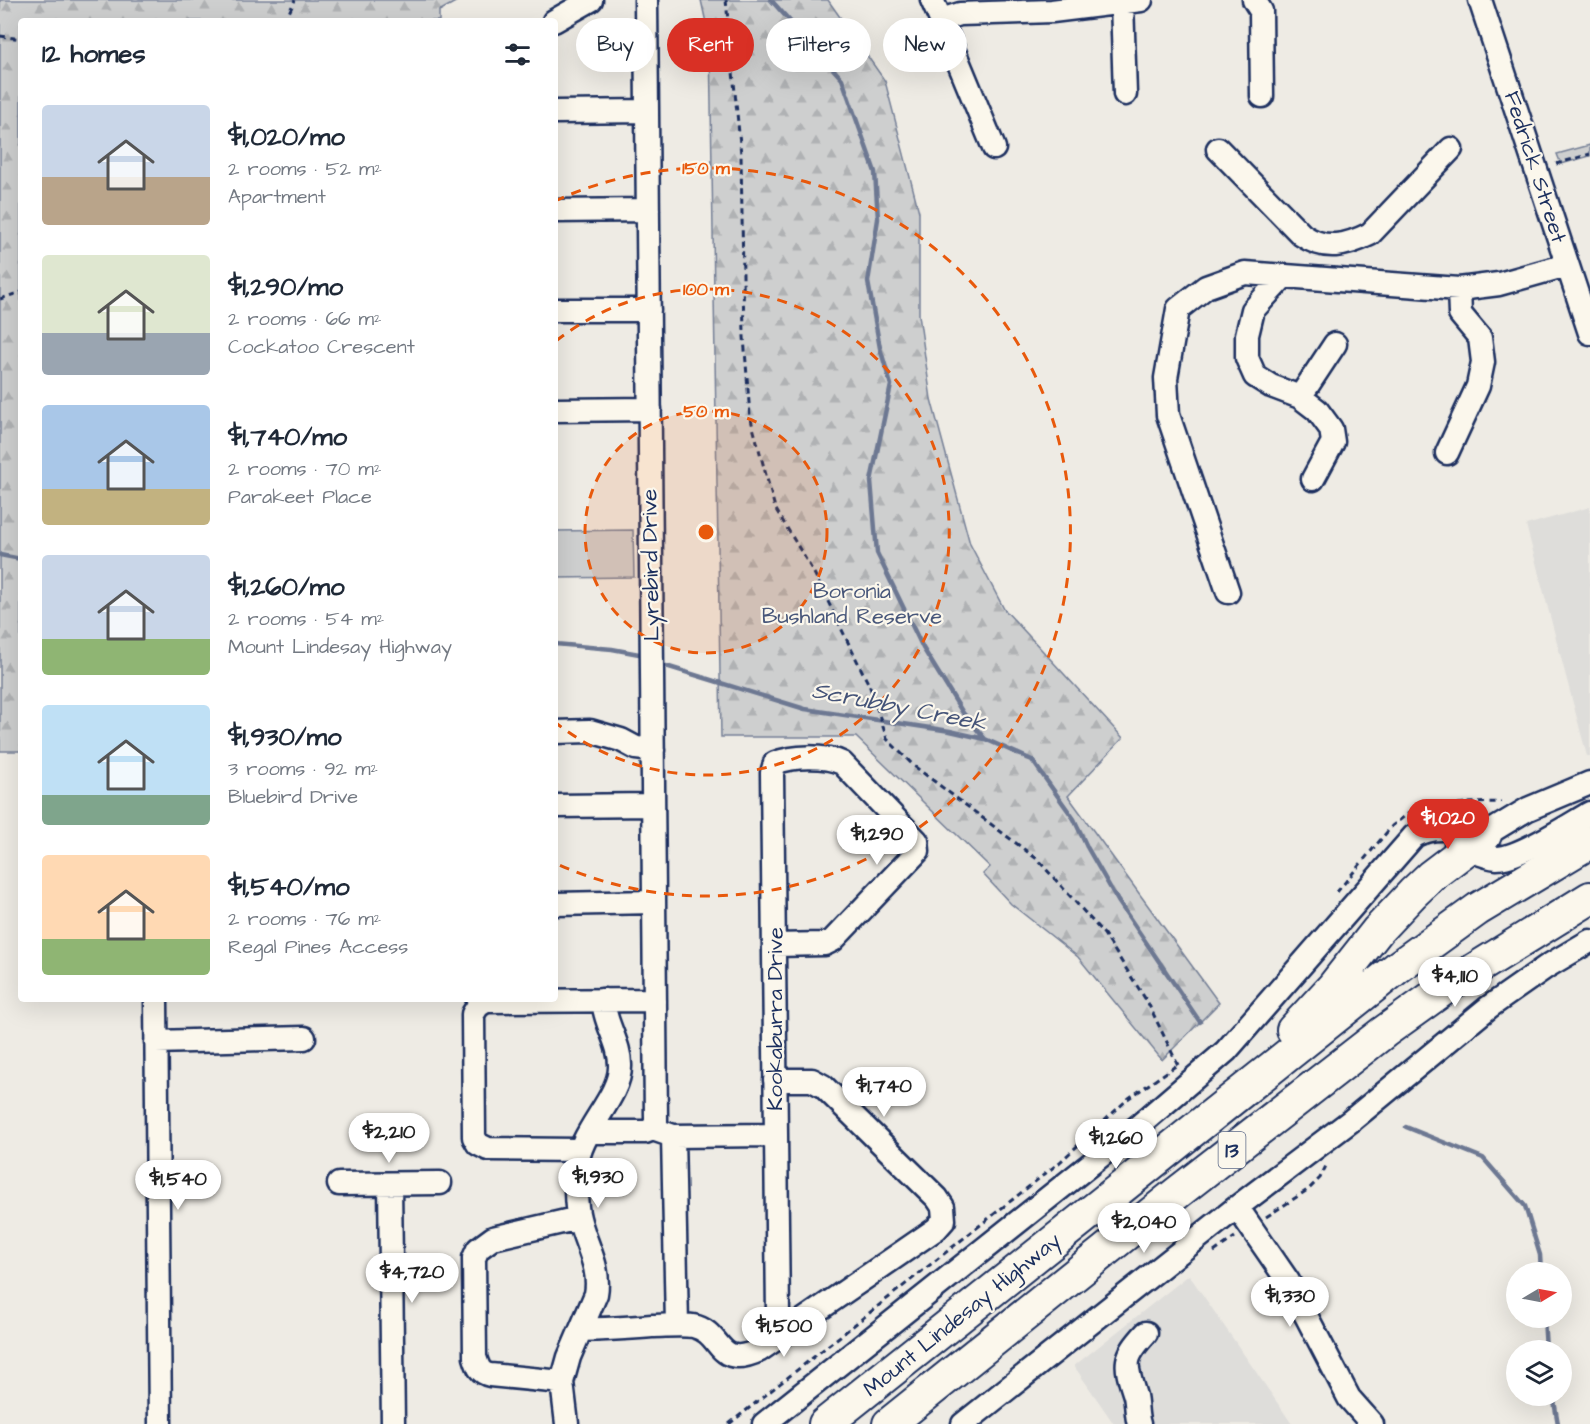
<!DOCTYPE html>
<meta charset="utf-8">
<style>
body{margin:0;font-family:"Architects Daughter",sans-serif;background:#f2f2f3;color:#1f2937;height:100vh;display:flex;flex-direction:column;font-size:22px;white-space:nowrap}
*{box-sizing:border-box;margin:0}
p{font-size:20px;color:#747a83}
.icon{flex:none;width:33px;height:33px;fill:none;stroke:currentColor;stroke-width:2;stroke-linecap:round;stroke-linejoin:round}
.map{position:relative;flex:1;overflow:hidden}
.side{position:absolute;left:18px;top:18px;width:540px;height:984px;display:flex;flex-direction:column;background:#fff;border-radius:6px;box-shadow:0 6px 24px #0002}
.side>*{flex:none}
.guide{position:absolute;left:576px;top:18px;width:570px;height:54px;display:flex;gap:12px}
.needle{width:39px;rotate:80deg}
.tools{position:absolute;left:1506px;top:1262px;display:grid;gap:12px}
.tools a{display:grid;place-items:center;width:66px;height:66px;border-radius:50%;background:#fff;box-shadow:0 6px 24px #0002;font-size:30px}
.price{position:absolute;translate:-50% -51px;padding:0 14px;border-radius:21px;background:#fff;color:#222;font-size:20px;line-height:39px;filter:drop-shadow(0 2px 3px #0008)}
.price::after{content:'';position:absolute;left:50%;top:36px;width:18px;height:14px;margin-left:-9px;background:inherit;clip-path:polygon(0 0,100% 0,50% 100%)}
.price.current{background:#d93025;color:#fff}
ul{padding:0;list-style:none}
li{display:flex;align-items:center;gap:18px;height:150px;padding:0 24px}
li span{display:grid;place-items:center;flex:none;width:168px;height:120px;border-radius:6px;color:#555}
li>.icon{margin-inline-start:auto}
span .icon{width:72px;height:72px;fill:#fffc;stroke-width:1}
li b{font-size:26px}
h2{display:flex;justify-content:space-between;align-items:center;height:72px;padding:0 24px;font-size:26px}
.pill{padding:0 21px;border-radius:27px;background:#fff;box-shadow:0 6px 24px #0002;font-size:21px;line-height:54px}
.pill.current{background:#d93025;color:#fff}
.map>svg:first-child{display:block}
.built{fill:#deddda}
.grass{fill:#cecfcf;stroke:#747f96;stroke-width:1.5}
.forest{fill:url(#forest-firs);stroke:#747f96;stroke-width:1.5}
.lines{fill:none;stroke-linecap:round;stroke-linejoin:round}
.stream{stroke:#6d7892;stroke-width:4.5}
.minor-casing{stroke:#1b2f5e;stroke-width:27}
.highway-casing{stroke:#1b2f5e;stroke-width:36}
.path{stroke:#1b2f5e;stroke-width:3;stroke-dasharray:6 4.5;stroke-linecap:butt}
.minor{stroke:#fbf7ec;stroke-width:22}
.highway{stroke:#fbf7ec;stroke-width:32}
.ring{fill:none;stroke:#e8590c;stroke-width:3;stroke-dasharray:10 8}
.labels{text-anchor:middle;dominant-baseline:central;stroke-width:4.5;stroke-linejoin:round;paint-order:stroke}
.shield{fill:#fbf7ec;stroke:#5e6b89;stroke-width:1.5}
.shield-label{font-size:21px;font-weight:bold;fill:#1b2f5e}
.street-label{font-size:22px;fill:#1b2f5e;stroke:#fbf7ec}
.park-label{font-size:22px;fill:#48577a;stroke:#fbf7ec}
.water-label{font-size:24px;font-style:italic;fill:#445378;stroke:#fbf7ec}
.centre{fill:#e8590c;stroke:#fbf7ec;stroke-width:3}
.ring-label{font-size:18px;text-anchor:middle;font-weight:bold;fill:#e8590c;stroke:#fbf7ec;stroke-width:4.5;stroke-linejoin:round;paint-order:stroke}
</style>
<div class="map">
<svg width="1590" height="1424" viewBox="0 0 1590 1424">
<defs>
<pattern id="forest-firs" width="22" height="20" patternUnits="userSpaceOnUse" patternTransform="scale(1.5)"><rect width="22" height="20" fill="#cecfcf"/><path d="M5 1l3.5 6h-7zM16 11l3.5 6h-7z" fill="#b0b2b4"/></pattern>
</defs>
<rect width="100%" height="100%" fill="#eeebe4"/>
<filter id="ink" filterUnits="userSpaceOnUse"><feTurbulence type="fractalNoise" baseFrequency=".0167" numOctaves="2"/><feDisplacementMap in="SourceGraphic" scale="12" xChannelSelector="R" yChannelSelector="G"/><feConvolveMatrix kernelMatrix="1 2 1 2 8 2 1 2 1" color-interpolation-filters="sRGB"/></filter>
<g filter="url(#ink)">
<!-- built -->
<path class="built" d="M1590 507V756H1587L1526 525Z
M1189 1275 1292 1424H1114L1074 1366Z"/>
<!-- grass -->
<path class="grass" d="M1590 145V156L1561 164 1557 154Z
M633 530 634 577 555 578V531Z"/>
<!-- forest -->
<path class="forest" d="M0 0H459L439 11V21H21V751H0Z
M701 0H828L885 81 919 212V315L931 399 970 544 1004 609 1123 738 1068 796 1219 1003 1162 1060 1078 957 1011 904 983 874 990 867 856 737H721L710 41Z"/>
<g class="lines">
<!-- stream -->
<path class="stream" d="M771 0 842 79 875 172 878 219 868 282 880 348 891 385 871 481 877 553 923 648 963 713 985 739
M0 555 21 559
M555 644 612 649 639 654
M666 666 805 709 950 731 985 739 1032 760 1074 819 1087 847 1118 901 1200 1022
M1406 1127 1483 1158 1525 1206 1540 1255 1541 1272
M1544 1317 1546 1350
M1553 1395 1558 1424"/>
<defs>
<path id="minor" d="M646 0 656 1121 653 1129
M932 0 941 20
M1254 0 1261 11 1262 96
M1480 0 1590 333
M1122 2 1125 94
M554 21 591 0
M555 112 647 111
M994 148 941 20 960 14 1052 11 1141 0
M1218 149 1302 235C1325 251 1346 246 1370 234L1451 149
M555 211 648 210
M1284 276 1253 310 1247 335V358L1255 376 1271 386 1300 397 1317 410 1331 429 1333 442 1313 479
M555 310H649
M1300 397 1335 344
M555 410 650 409
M1447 453 1478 386 1483 362 1480 338 1460 314 1459 289
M1228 592 1168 415 1166 378 1178 309 1206 287 1245 273 1459 289 1499 284 1567 265
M555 732 590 731 621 740 636 748 653 750
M555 806 653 805
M1456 845C1470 849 1483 857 1497 858 1519 858 1569 825 1590 813
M555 904 654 902
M774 945 825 944 833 940 918 851 917 841 842 763C824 755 793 756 775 763L772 773 778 1316 781 1324 787 1331
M156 999 160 1424
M156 1042 304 1038
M590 1132H645L653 1129 673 1136 776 1135
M673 1136 677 1325
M579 1150 488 1149 478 1144 474 1137 473 1014 478 1006 486 1001 655 1000
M339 1184 440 1183
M390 1184 393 1424
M1237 1207 1288 1281 1349 1398 1372 1424
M582 1330C605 1329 629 1328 652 1326 665 1326 680 1324 693 1326 724 1332 715 1371 760 1350L936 1229 944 1220 943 1207 937 1198 823 1086 812 1080H775
M562 1382 490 1375C480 1373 478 1367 475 1357L474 1258 478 1249 493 1238 579 1218
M567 1424 562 1382 569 1357 596 1294C601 1267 585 1244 579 1218 575 1202 576 1185 577 1168 577 1134 620 1098 620 1067 621 1044 604 1023 603 1000
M764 1424 1141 1124 1226 1051 1414 836C1436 823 1461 831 1485 835L1528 809 1590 783
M963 1424 1237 1207 1352 1120 1489 1007 1546 967 1590 941
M1139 1424C1136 1415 1137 1405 1135 1396 1125 1364 1122 1359 1146 1333"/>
<path id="highway" d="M1293 1030 1333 987 1378 930 1413 893 1431 876 1485 835
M825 1424 1398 967 1478 909 1590 842
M889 1424 1177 1193 1384 1032 1448 986 1590 898"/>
</defs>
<!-- minor casing -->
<use href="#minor" class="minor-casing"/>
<!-- highway casing -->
<use href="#highway" class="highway-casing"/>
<!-- path -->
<path class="path" d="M726 0 741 154 744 337 750 416 775 508 814 573 870 687 887 739 914 766 1037 859 1104 934 1148 1003 1178 1065
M285 21 295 0
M0 36 21 39
M1556 164 1590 154
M0 299 21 292
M1337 892 1392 826 1409 813 1419 809 1466 803 1501 802
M1266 1217 1309 1189 1320 1178 1327 1164
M1214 1252 1235 1237
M729 1424 1060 1162 1129 1098 1177 1065"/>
<!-- minor -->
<use href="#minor" class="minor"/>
<!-- highway -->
<use href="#highway" class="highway"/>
</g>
</g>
<!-- distance rings -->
<circle cx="706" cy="532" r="121" fill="#e8590c" fill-opacity=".12"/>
<g class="ring">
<circle cx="706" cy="532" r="121"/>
<path d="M556 341A243 243 0 1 1 556 723"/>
<path d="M555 201A364 364 0 1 1 555 863"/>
</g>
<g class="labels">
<!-- shield labels -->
<rect class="shield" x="1218.5" y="1132" width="27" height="36" rx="4.5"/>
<g class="shield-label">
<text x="1232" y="1150">13</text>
</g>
<!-- street labels -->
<g class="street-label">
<text transform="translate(1535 167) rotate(72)">Fedrick Street</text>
<text transform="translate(651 565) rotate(-91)">Lyrebird Drive</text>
<text transform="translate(775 1019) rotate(-90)">Kookaburra Drive</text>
<text transform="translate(962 1315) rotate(-39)">Mount Lindesay Highway</text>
</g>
<!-- park labels -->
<g class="park-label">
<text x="852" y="591">Boronia<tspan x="852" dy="25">Bushland Reserve</tspan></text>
</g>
<!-- water labels -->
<g class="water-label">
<text transform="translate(899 707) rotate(11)">Scrubby Creek</text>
</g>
</g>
<circle cx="706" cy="532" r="9" class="centre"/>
<g class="ring-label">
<text x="706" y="174">150 m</text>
<text x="706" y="295">100 m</text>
<text x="706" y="417">50 m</text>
</g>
</svg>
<div class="tools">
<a><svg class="needle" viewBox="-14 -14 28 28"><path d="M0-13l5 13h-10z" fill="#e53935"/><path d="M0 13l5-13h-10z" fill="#747a83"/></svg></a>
<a><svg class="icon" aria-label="layers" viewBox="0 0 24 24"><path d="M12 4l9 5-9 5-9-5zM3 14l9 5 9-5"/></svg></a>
</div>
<b class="price current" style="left:1448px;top:850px">$1,020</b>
<b class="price" style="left:877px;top:866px">$1,290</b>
<b class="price" style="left:1455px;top:1008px">$4,110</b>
<b class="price" style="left:884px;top:1118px">$1,740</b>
<b class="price" style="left:389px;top:1164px">$2,210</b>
<b class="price" style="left:1116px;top:1170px">$1,260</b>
<b class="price" style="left:598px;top:1209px">$1,930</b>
<b class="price" style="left:178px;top:1211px">$1,540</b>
<b class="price" style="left:1144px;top:1254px">$2,040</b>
<b class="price" style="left:412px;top:1304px">$4,720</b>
<b class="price" style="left:1290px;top:1328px">$1,330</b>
<b class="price" style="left:784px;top:1358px">$1,500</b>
<div class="guide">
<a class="pill">Buy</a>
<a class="pill current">Rent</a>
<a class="pill">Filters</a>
<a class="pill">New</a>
</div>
<section class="side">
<h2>12 homes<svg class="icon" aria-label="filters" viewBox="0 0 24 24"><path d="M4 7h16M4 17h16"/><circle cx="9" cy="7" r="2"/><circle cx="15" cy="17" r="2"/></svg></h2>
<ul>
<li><span style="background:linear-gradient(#c9d6e8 60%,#b9a48a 0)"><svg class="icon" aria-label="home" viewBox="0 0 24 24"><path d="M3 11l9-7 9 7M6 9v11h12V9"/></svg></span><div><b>$1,020/mo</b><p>2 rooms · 52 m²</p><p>Apartment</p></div></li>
<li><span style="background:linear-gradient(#dfe7d0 65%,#9aa5b1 0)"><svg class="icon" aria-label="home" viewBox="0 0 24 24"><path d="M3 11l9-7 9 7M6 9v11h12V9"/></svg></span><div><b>$1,290/mo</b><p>2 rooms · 66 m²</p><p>Cockatoo Crescent</p></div></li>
<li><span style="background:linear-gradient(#a9c7e8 70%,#c2b280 0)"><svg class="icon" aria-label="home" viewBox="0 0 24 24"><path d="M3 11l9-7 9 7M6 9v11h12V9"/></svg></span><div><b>$1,740/mo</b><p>2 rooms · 70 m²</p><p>Parakeet Place</p></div></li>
<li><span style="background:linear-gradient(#c9d6e8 70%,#8fb573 0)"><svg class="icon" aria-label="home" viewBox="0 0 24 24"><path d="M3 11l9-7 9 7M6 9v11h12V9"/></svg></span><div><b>$1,260/mo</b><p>2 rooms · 54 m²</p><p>Mount Lindesay Highway</p></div></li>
<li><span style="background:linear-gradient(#bfe0f5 75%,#7fa58c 0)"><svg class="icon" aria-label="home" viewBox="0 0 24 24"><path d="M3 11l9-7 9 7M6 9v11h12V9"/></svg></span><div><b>$1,930/mo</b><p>3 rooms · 92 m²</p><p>Bluebird Drive</p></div></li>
<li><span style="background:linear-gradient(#ffd9b3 70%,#8fb573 0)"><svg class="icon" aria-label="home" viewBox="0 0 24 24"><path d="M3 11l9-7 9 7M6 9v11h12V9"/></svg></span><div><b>$1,540/mo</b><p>2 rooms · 76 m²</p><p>Regal Pines Access</p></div></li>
</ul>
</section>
</div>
